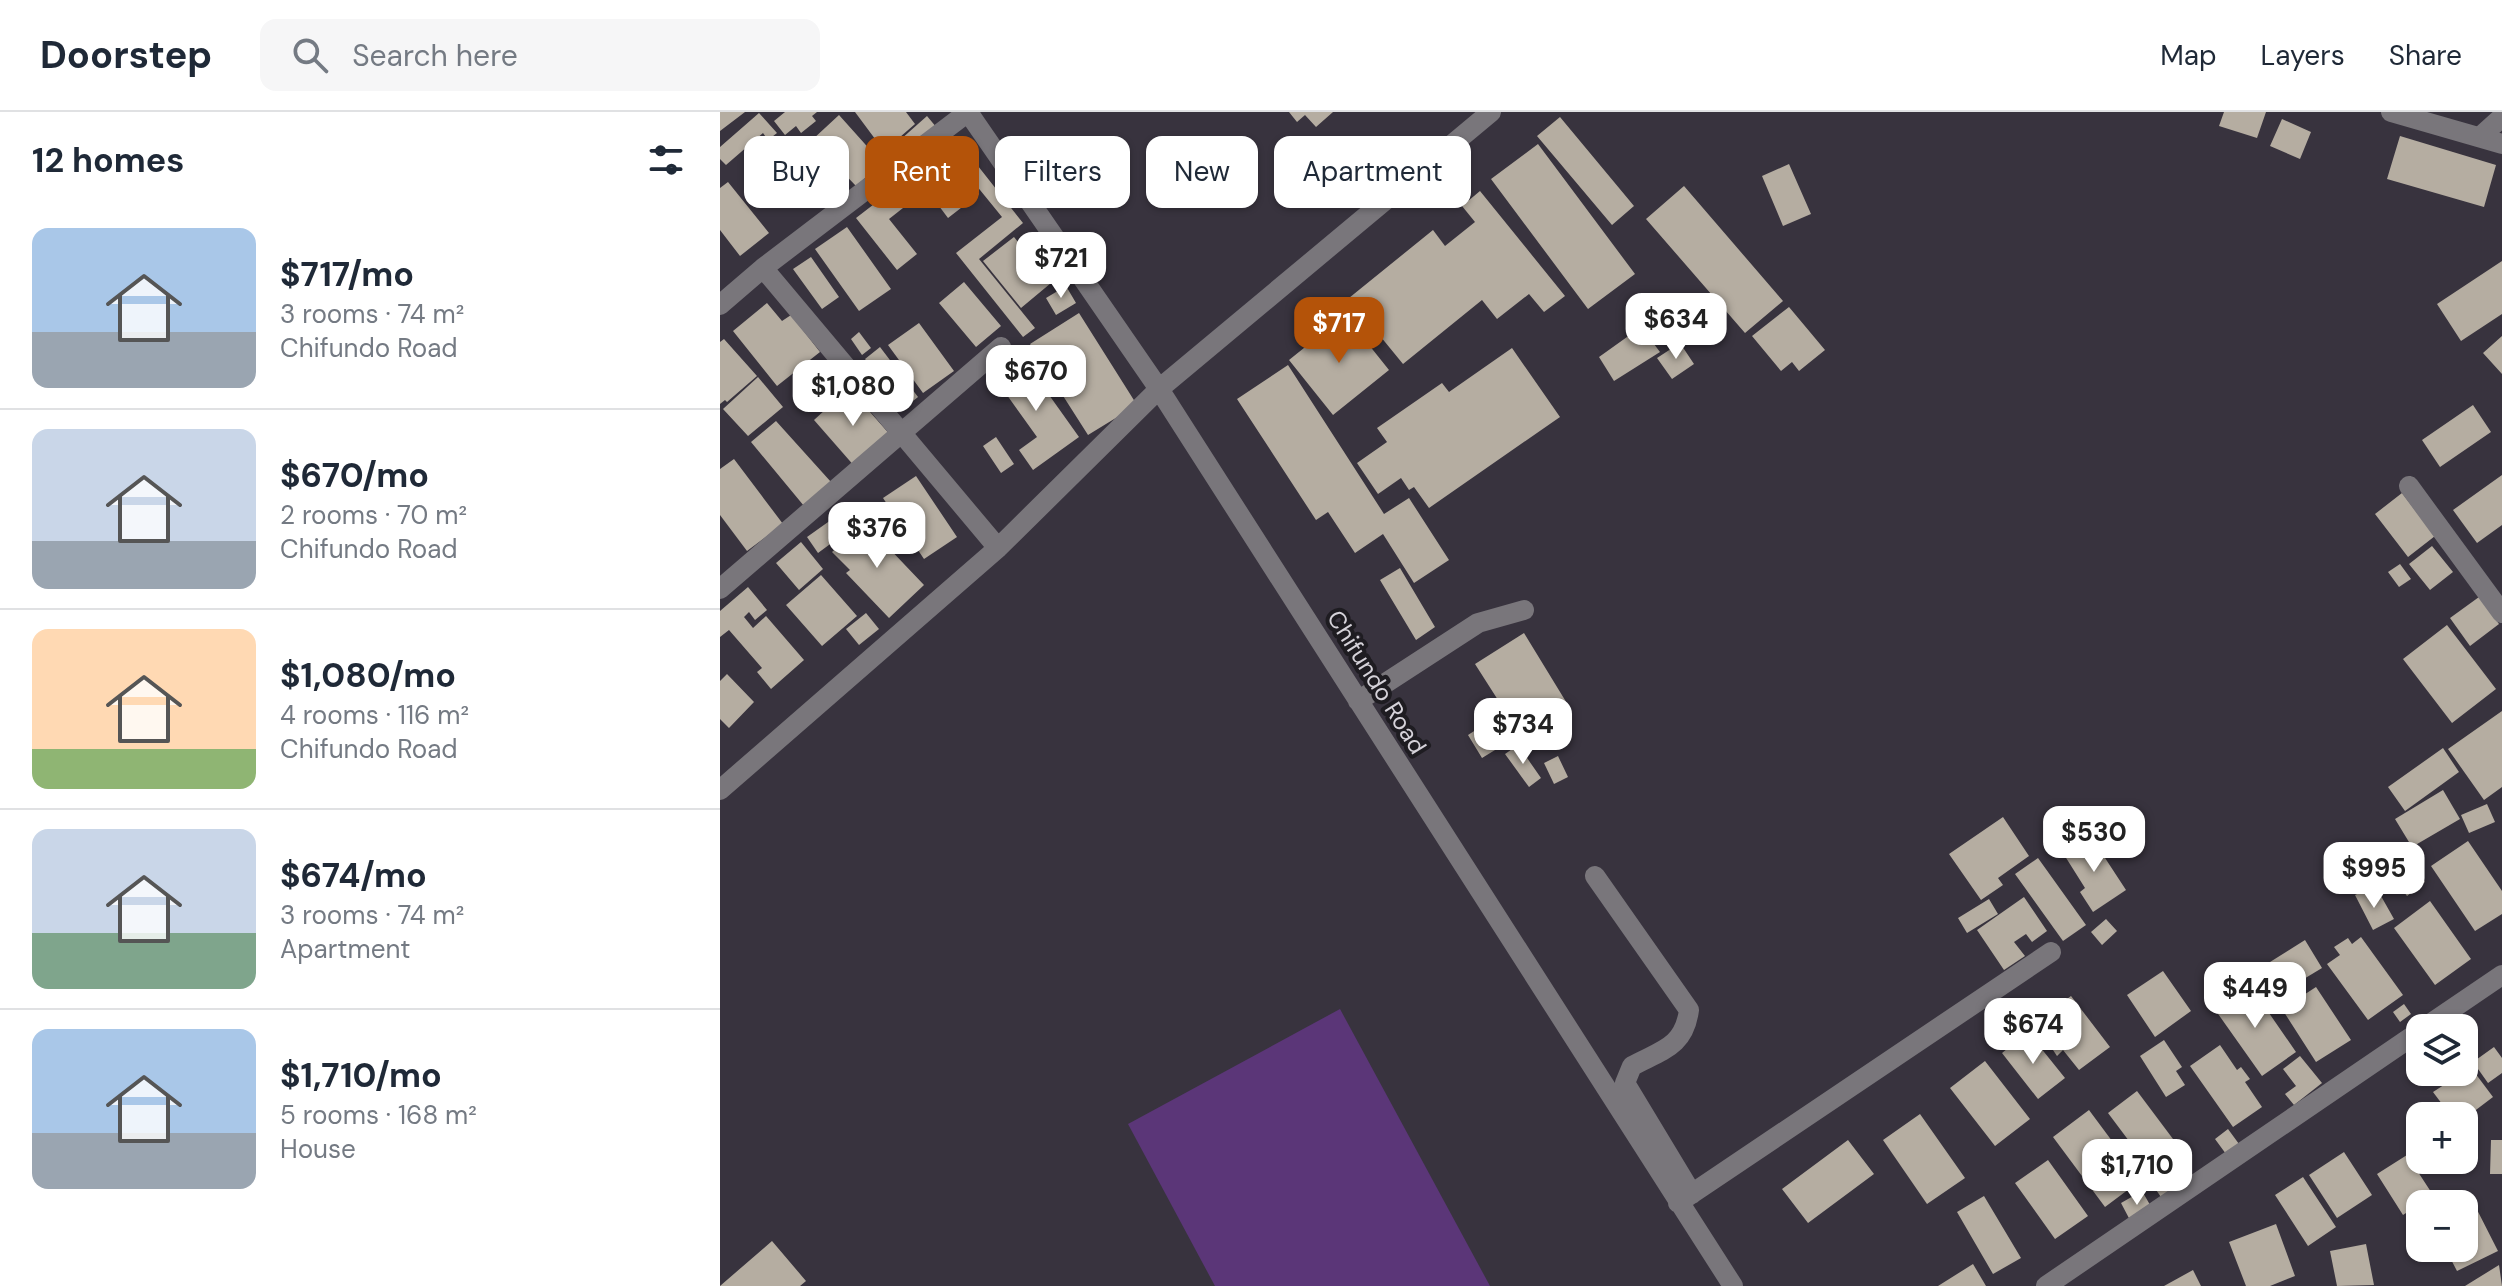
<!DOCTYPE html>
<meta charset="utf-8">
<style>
body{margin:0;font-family:"DM Sans",sans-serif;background:#f6f6f7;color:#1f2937;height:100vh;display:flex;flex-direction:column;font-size:30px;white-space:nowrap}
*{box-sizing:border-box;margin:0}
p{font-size:26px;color:#747a83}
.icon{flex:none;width:44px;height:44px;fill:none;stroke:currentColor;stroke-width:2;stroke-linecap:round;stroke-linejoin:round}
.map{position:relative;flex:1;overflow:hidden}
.sheet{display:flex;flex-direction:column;background:#fff;width:720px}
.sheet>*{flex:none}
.banner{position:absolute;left:24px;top:24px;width:760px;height:72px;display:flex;gap:16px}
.buttons{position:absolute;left:1686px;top:902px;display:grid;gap:16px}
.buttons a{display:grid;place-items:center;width:72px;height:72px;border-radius:16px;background:#fff;box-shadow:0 2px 6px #0004;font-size:40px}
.price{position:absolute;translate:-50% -68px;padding:0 18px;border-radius:16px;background:#fff;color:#222;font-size:26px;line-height:52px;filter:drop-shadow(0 2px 4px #0008)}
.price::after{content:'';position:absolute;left:50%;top:48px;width:24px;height:18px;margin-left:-12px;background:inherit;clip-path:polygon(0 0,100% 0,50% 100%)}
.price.selected{background:#b45309;color:#fff}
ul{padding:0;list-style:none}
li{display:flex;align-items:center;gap:24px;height:200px;padding:0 32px}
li+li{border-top:2px solid #e0e1e3}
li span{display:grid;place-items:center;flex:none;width:224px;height:160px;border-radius:16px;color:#555}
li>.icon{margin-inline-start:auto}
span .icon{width:96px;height:96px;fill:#fffc;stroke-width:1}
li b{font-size:34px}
h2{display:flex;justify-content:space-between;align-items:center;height:96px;padding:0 32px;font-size:34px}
.pill{padding:0 28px;border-radius:16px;background:#fff;box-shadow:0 2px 6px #0004;font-size:28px;line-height:72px}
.pill.selected{background:#b45309;color:#fff}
header{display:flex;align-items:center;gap:48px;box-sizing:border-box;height:112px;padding:0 40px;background:#fff;border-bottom:2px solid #e0e1e3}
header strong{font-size:38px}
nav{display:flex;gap:44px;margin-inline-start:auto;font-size:28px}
.search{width:560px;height:72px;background:#f6f6f7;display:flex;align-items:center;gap:20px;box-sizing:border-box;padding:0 28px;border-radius:16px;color:#747a83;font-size:30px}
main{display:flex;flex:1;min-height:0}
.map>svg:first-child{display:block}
.green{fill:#5b3678}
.building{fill:#b5ada1}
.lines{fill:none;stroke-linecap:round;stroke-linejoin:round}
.minor{stroke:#79767b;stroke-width:20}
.labels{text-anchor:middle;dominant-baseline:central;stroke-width:8;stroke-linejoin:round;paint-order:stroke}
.street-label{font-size:24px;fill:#d5d2d9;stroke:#1e1c21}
</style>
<header>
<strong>Doorstep</strong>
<div class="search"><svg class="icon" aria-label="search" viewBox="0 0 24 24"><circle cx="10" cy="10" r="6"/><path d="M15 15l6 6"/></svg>Search here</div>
<nav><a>Map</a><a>Layers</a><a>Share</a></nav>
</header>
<main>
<section class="sheet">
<h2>12 homes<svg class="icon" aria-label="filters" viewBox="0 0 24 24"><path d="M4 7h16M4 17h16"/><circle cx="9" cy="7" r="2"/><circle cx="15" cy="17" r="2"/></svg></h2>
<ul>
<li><span style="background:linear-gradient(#a9c7e8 65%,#9aa5b1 0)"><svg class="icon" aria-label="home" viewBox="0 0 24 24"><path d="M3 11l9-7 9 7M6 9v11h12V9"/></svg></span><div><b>$717/mo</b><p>3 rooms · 74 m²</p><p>Chifundo Road</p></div></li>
<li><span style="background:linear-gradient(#c9d6e8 70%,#9aa5b1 0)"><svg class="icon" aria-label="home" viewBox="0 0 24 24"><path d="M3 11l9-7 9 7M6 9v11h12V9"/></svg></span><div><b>$670/mo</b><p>2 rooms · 70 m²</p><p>Chifundo Road</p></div></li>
<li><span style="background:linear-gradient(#ffd9b3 75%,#8fb573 0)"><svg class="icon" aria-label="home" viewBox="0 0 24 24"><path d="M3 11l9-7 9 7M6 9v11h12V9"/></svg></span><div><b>$1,080/mo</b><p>4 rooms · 116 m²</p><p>Chifundo Road</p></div></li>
<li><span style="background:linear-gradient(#c9d6e8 65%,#7fa58c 0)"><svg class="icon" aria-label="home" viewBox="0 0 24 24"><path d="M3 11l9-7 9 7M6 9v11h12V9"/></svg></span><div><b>$674/mo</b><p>3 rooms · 74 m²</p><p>Apartment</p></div></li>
<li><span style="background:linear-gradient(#a9c7e8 65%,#9aa5b1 0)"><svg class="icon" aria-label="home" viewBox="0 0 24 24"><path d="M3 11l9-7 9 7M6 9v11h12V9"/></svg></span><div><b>$1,710/mo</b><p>5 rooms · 168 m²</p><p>House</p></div></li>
</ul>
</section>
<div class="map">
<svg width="1782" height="1174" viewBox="0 0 1782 1174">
<rect width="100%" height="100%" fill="#38333e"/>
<!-- green -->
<path class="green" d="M620 897 770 1174H495L408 1012Z"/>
<!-- building -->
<path class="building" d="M0 0H25L0 19Z
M65 0H97L92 4 96 9 81 21 76 14 65 23 54 9Z
M135 0H186L195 12 164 39Z
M569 0H613L596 15 585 3 577 10Z
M1504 0H1546L1537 26 1499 14Z
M39 1 57 21 48 28 43 21 6 53 0 47V35Z
M119 3 162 51 136 74 113 50 107 56 95 43 101 38 92 28Z
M207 4 217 16 172 55 162 44Z
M840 5 914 94 892 113 817 24Z
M1562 7 1591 20 1580 47 1550 34Z
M1680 24 1776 53 1764 95 1667 67Z
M818 32 915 162 868 197 771 67Z
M226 39 259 82 228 106 195 62Z
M61 42 100 78 90 89 70 71 63 78 54 70 60 64 50 55Z
M1069 52 1091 102 1063 114 1042 64Z
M258 54 303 111 259 147 315 216 303 225 236 141 282 105 247 62Z
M184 69 197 85 169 107 197 142 177 158 136 106Z
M8 70 49 121 20 144 0 118V76Z
M964 74 1063 189 1025 221 926 107Z
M760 79 845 184 824 200 809 182 777 207 762 188 683 252 629 186 713 118 725 134 755 110 742 94Z
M127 115 171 177 139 199 95 137Z
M294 125 331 171 301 196 263 149Z
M91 145 119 185 102 197 73 157Z
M1782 149V202L1741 229 1717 192Z
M244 170 281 214 256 235 219 191Z
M346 174 356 191 336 203 326 186Z
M47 191 62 209 71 203 100 240 57 274 13 219Z
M1069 195 1105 238 1079 259 1072 250 1061 259 1032 224Z
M359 201 417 293 368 323 310 232Z
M625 203 669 258 613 303 569 248Z
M199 211 234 259 203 281 168 233Z
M921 215 940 240 894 269 879 245Z
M139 220 151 236 142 243 131 227Z
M1782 224V262L1763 241Z
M4 227 37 264 7 290 5 288 0 292V230Z
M960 231 974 252 952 267 937 246Z
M160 235 198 285 183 297 145 247Z
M792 236 840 305 709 396 694 375 689 378 681 366 658 382 637 351 667 330 657 316 722 271 729 280Z
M302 245 359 325 313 358 299 338 317 325 274 265Z
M568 253 664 402 689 386 729 448 694 471 663 422 635 441 608 400 596 408 517 287Z
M38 265 63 295 28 324 3 297Z
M129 276 172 325 136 356 94 308Z
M1753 293 1771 320 1720 355 1702 328Z
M56 309 111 370 84 394 31 330Z
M276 325 294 352 281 361 263 334Z
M14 347 63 412 27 439 0 403V357Z
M1782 363V413L1757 431 1733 398Z
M196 364 237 425 204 447 163 386Z
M1682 381 1715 424 1688 445 1655 402Z
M125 398 136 413 98 441 87 425Z
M144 410 204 473 169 506 126 461 130 458 112 440Z
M81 430 103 457 79 478 56 451Z
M1712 434 1733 460 1710 478 1689 452Z
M1680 452 1691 467 1679 475 1668 460Z
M680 456 715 515 696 528 660 468Z
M101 463 137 504 102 534 66 493Z
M28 475 47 498 35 508 29 500 24 505 33 516 46 504 84 548 51 577 37 560 42 556 9 518 0 525V499Z
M1759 485 1779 512 1750 534 1730 506Z
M146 501 159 517 139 533 126 517Z
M1727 513 1776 577 1732 611 1683 547Z
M804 521 848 593 762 646 748 623 785 599 755 552Z
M7 562 34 590 9 616 0 607V569Z
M1782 599V675L1764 688 1728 637Z
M798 633 821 666 809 675 785 642Z
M1723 636 1739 660 1685 699 1668 675Z
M838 644 848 665 834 672 824 651Z
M1723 678 1740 707 1692 735 1675 707Z
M1767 692 1775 710 1749 721 1741 703Z
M1283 705 1309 744 1278 766 1283 773 1261 788 1229 742Z
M1370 723 1406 778 1373 800 1360 780 1365 776 1343 741Z
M1748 729 1782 779V802L1755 819 1711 754Z
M1680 738 1705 770 1687 784 1675 768 1655 783 1643 767Z
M1318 746 1366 813 1343 829 1295 762Z
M1647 777 1653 788 1661 784 1674 807 1653 818 1635 783Z
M1304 785 1327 819 1312 830 1306 822 1294 830 1305 844 1284 858 1257 818Z
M1269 787 1278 802 1247 821 1238 806Z
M1710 789 1751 847 1715 873 1674 816Z
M1386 807 1397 819 1382 833 1371 820Z
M1641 825 1683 883 1648 908 1607 852 1620 843 1614 835 1628 826 1632 832Z
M1585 828 1602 856 1559 882 1542 855Z
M1443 859 1471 899 1435 925 1407 883Z
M1531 875 1576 940 1542 964 1496 899 1507 891 1502 884 1514 876 1519 884Z
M1596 875 1631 928 1596 950 1562 897Z
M1351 884 1390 935 1359 958 1343 938 1337 944 1329 932 1334 928 1319 908Z
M1684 892 1691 902 1680 910 1673 900Z
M1297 898 1308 912 1290 926 1279 911Z
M1308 920 1345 966 1318 987 1282 941Z
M1444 928 1462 955 1456 959 1465 973 1446 985 1420 944Z
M1500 933 1517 958 1521 955 1530 967 1525 970 1542 995 1513 1015 1470 954Z
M1774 935 1782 946V961L1768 971 1753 950Z
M1580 944 1602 971 1574 993 1565 982 1576 974 1563 957Z
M1265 949 1310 1007 1275 1034 1230 976Z
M1749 953 1773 985 1744 1007V1004H1731L1713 980 1744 960Z
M1417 979 1462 1039 1433 1061 1388 1001Z
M1369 998 1421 1068 1385 1095 1333 1025Z
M1200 1002 1245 1066 1207 1092 1163 1028Z
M1508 1017 1519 1032 1506 1042 1495 1027Z
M1128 1028 1154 1062 1088 1111 1062 1077Z
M1771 1028H1782V1062H1770Z
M1624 1040 1652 1083 1617 1106 1589 1063Z
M1687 1043 1713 1083 1683 1103 1657 1062Z
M1328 1048 1368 1104 1335 1127 1295 1071Z
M1455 1051 1468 1069 1443 1088 1430 1069Z
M1583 1065 1616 1115 1588 1134 1555 1083Z
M1422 1079 1433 1098 1411 1110 1401 1091Z
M1749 1082 1778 1139 1737 1159 1725 1136H1744V1092H1730Z
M1264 1084 1301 1146 1273 1162 1237 1100Z
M1556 1112 1575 1164 1550 1174H1526L1509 1130Z
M52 1129 86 1169 80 1174H0Z
M1646 1132 1654 1173 1617 1174 1610 1139Z
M1253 1152 1266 1174H1218Z
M1779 1153 1782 1174H1745Z
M1473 1158 1481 1174H1444Z"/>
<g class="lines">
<!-- minor -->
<path class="minor" d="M248 0 439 277 1013 1174
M1671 0 1782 32
M1760 25 1782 5
M43 156 278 436
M0 193 43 156 248 0
M1689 374 1782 501
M0 477 281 235
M638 589 758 511 804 498
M0 678 278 436 439 277 771 0
M875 764 969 898C964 935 942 938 912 954L905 971 972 1082
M1704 916 1782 863
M958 1091 1331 840
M1326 1174 1700 919"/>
</g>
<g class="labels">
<!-- street labels -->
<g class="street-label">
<text transform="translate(657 570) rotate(58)">Chifundo Road</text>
</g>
</g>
</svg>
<div class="buttons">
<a><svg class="icon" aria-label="layers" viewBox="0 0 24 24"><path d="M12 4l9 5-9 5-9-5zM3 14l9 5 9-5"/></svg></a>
<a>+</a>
<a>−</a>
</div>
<b class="price" style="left:341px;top:188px">$721</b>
<b class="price" style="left:956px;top:249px">$634</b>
<b class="price selected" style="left:619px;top:253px">$717</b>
<b class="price" style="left:316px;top:301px">$670</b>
<b class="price" style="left:133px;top:316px">$1,080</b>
<b class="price" style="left:157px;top:458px">$376</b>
<b class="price" style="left:803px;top:654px">$734</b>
<b class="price" style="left:1374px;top:762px">$530</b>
<b class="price" style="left:1654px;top:798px">$995</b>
<b class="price" style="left:1535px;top:918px">$449</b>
<b class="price" style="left:1313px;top:954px">$674</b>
<b class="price" style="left:1417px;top:1095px">$1,710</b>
<div class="banner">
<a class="pill">Buy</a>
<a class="pill selected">Rent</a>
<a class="pill">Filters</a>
<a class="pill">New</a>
<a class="pill">Apartment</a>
</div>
</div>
</main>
